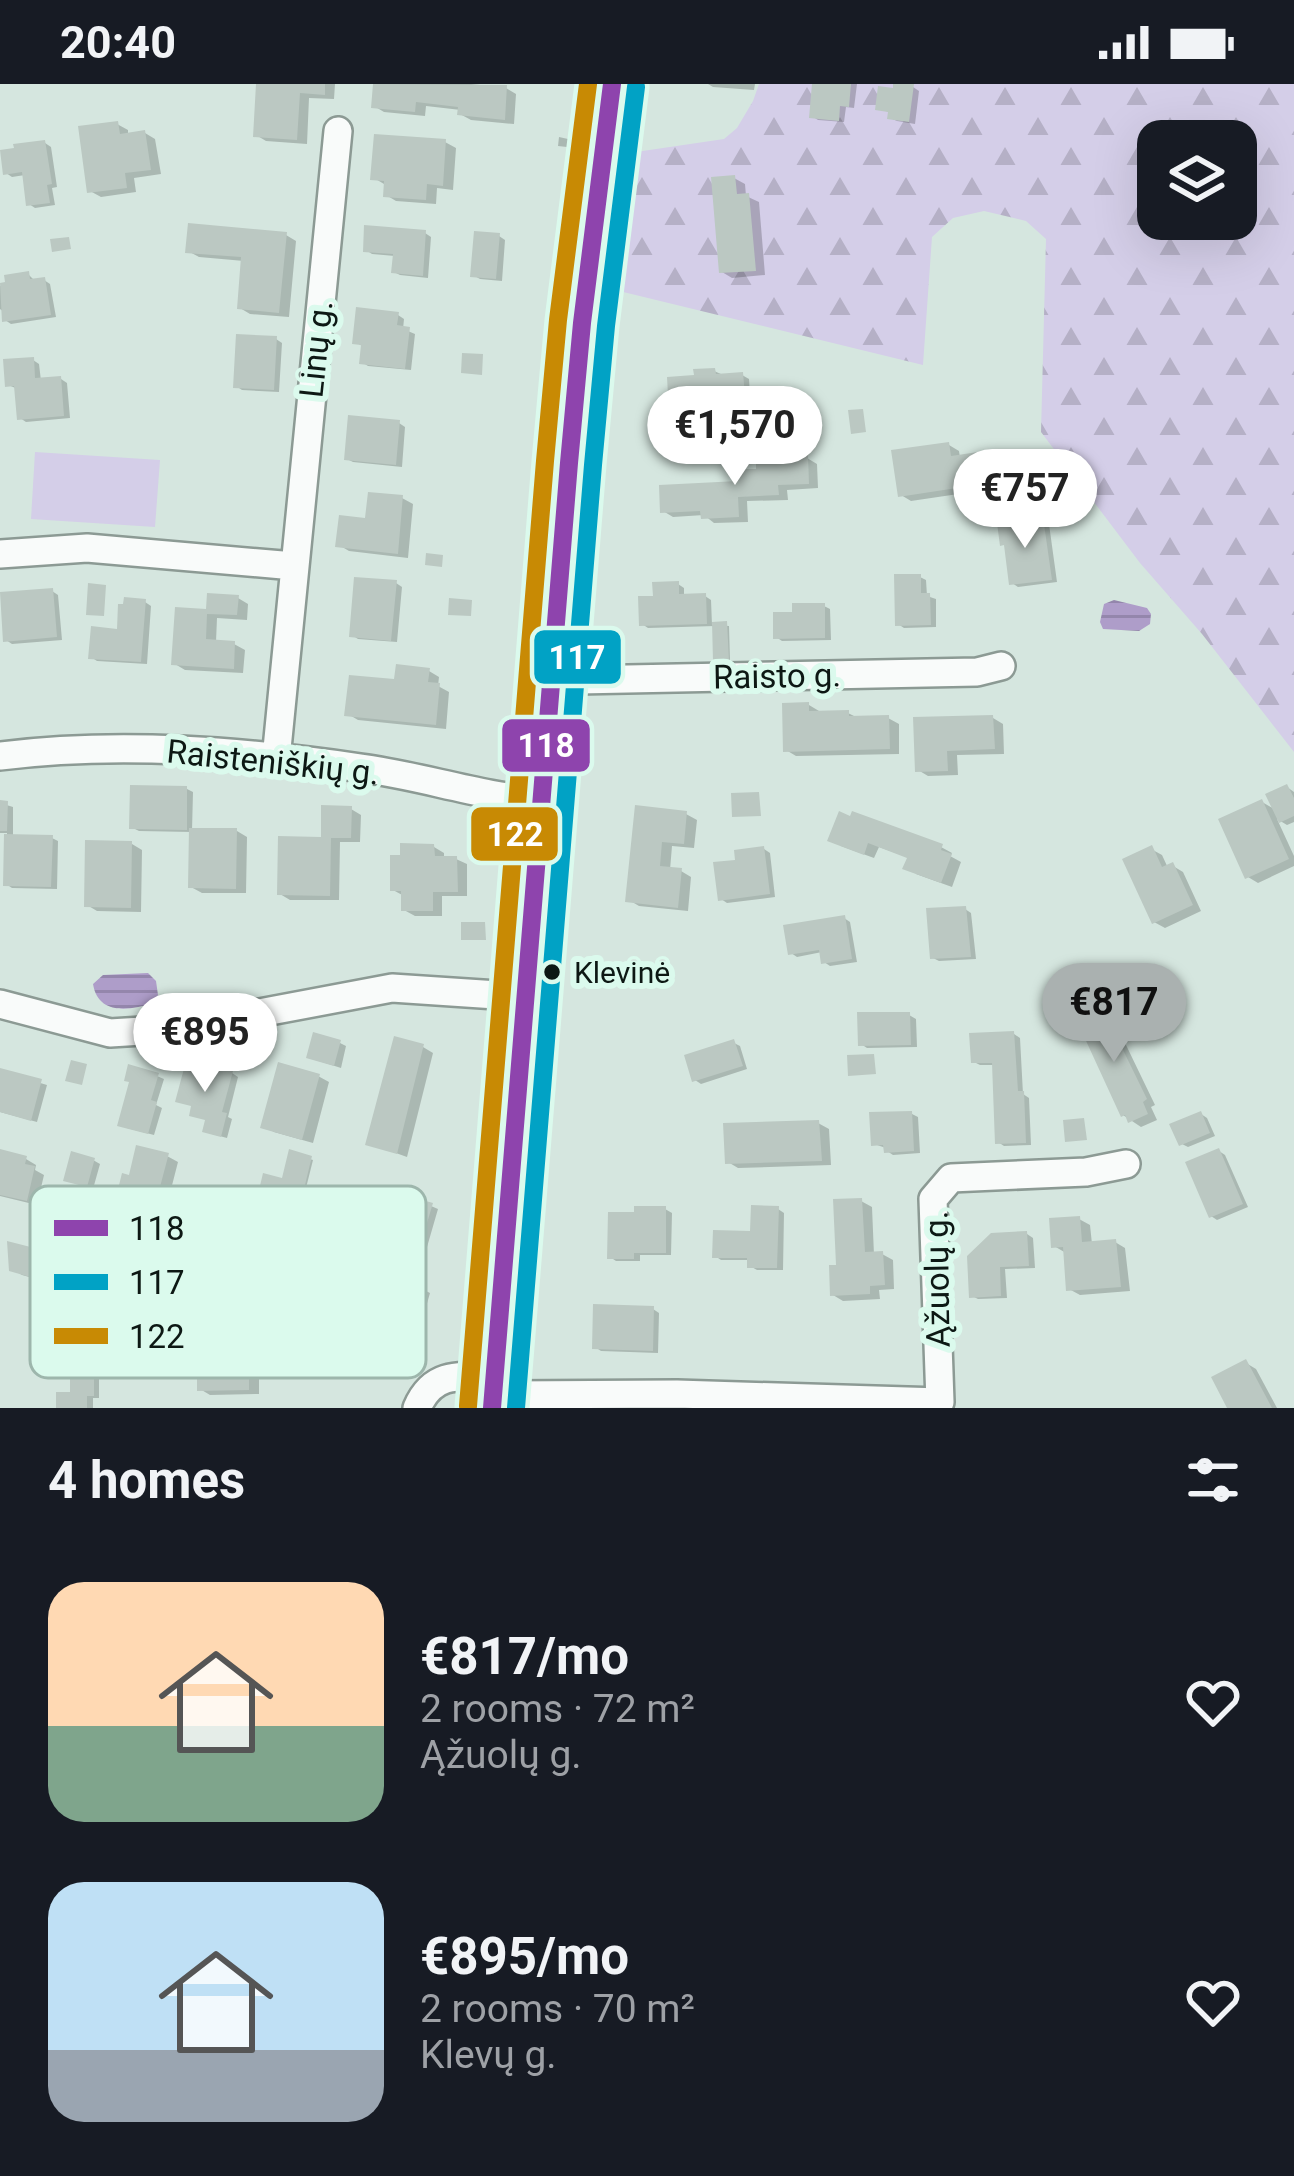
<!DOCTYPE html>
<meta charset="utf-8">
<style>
body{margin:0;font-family:Roboto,sans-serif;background:#20242c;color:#f1f3f6;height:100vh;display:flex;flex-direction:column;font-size:45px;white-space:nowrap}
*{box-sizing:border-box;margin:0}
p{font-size:39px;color:#9ea1a6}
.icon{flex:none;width:66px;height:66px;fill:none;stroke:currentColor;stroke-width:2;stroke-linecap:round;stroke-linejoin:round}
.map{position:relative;height:1324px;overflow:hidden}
.panel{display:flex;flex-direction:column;background:#171b24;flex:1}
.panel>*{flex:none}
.controls{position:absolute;left:1137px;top:36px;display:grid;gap:24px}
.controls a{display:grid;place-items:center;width:120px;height:120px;border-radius:24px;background:#171b24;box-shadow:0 12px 48px #0002;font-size:60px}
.price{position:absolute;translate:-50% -102px;padding:0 27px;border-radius:42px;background:#fff;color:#222;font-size:39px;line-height:78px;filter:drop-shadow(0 3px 6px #0008)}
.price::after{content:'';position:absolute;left:50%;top:72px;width:36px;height:27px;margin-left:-18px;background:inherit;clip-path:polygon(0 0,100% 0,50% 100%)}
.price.active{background:#aab1b0;color:#111}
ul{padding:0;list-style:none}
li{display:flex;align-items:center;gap:36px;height:300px;padding:0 48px}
li span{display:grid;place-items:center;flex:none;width:336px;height:240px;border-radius:36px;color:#555}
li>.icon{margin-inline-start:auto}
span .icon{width:144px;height:144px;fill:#fffc;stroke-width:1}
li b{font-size:51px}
h2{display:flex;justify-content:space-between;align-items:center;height:144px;padding:0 48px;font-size:51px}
.status{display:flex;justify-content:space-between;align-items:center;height:84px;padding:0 60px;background:#171b24;direction:ltr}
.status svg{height:33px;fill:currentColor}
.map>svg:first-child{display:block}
.forest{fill:url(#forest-firs);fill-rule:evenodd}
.garden{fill:#d4cee8}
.water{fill:url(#water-rules)}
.shadow{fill:#0003}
.building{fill:#bbc8c2}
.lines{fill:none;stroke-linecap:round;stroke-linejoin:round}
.street-casing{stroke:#8c9a94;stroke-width:32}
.secondary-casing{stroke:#8c9a94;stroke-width:40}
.street{stroke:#f9fbfa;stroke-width:27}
.secondary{stroke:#f9fbfa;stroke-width:36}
.bus-1-casing{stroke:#dbfaed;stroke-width:27}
.bus-2-casing{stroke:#dbfaed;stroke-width:27}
.bus-3-casing{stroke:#dbfaed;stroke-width:27}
.bus-1{stroke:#8e44ad;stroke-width:18}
.bus-2{stroke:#01a2c5;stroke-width:18}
.bus-3{stroke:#c88a04;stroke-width:18}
.bus-dot{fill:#0d1814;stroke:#dbfaed;stroke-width:4.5}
.labels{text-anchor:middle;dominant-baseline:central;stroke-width:12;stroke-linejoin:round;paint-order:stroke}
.bus-label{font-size:30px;fill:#0d1814;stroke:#dbfaed;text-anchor:start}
.street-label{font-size:33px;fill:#0d1814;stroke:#dbfaed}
.key{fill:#dbfaed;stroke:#9db6ac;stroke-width:3}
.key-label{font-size:33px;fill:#0d1814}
.line-badge{stroke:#dbfaed;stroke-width:4.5}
.badge-label{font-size:33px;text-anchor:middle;font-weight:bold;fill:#fff}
</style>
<div class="status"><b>20:40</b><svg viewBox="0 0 49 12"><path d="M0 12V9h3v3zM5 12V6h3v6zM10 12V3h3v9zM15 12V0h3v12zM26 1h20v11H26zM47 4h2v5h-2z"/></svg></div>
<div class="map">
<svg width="1294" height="1324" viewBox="0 0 1294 1324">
<defs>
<pattern id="forest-firs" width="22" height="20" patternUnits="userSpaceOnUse" patternTransform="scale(3)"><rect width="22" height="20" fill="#d4cee8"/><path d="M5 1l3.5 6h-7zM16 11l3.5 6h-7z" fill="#b5b0c6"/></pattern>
<pattern id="water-rules" width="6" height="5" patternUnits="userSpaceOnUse" patternTransform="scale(3)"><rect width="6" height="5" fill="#ae9dc9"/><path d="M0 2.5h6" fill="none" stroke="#9486ac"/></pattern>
</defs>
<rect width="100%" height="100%" fill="#d5e6df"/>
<!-- forest -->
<path class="forest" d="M759 0H1294V668L1202 550 1140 479 1041 348 1046 155 1026 137 984 127 953 134 932 153 923 281 615 206 629 69 724 55 737 44 753 17ZM1158 57H1236V135H1158Z"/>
<!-- garden -->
<path class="garden" d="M35 368 160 376 155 443 31 435Z"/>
<!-- water -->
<path class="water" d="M1114 516 1147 524 1151 530 1150 540 1139 547 1103 545 1100 538 1104 520Z
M148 889 156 897 158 911 153 919C129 927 98 931 93 900L103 891Z"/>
<!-- shadow -->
<path class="shadow" d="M259 0H335L334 15 309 14 307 60 266 57 256 51Z
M376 0H471L506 4 516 10 514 40 471 36 460 30 461 26 426 22 425 32 384 28 374 22Z
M708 0H755L754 6 713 3Z
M815 0H857L854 24 846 23 844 38 818 36 812 32Z
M913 3 919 7 915 40 897 37 890 34 891 29 879 24Z
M117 40 128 46V51L145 49 155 55 161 90 134 94 136 108 101 113 90 107Z
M559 53 568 55 567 63 558 62Z
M445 58 456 64 453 106 437 104 436 120 396 117 386 111 384 100 374 94Z
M45 59 51 63 57 103 52 104 55 121 35 124 29 120 25 91 12 93 6 89Z
M734 94 745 100 746 112 759 118 765 191 732 194 722 188Z
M425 149 431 153 428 194 400 191 394 188 395 172 372 170 366 166Z
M286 151 296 157 289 233 250 230 240 224 244 177 199 173 188 167Z
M499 152 505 156 502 197 480 195 473 191Z
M28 190 35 197 44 196 50 200 56 233 11 240 5 236 4 228 0 225V202L9 200Z
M398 231 404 235 403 245 415 250 411 286 368 282 362 278 364 263 355 258Z
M276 255 282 259 279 308 242 306 236 302Z
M33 276 39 280 41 297 61 295 67 299 70 334 26 338 20 334 18 305 8 301Z
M714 287 721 290 742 291 749 295 751 327 726 329 719 324 703 325V330L679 331 672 328 697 294Z
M399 339 405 343 402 383 353 378 347 375Z
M949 361 959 367 960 374 978 371 988 377 992 405 911 417 901 411Z
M807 374 817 380 818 404 787 406 788 416 747 417 748 438 714 439 704 431 673 433 663 427 741 400 759 388Z
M402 414 413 420 408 474 349 467 339 461Z
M1043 436 1049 440 1057 498 1018 503 1012 499Z
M920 493 926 496 927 512 936 515V543L904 544 898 540Z
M396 499 402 503 397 558 358 555 352 551Z
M678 500 684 504V513L705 512 711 516 712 541 729 542 730 576H718L715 542 648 544 642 540Z
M52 507 58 511 62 556 12 560 6 556Z
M238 514 248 520 247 536 217 534 216 558 234 560 245 566 243 589 185 586 175 580 178 526 209 528Z
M145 518 151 522 147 580 97 577 91 573 119 548Z
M824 522 830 525 831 556 782 557 776 553 795 531Z
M429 587 439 593 438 602 449 608 446 645 358 636 348 630 397 598Z
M809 621 819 627 848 629 858 634H888L899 640V670L796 672 786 666Z
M993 634 1003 640 1004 670 957 671 958 691 928 692 918 686Z
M1287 703 1294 708V738L1287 741 1277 735 1294 772V782L1258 799 1248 793 1262 718 1276 726Z
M187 705 193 708 192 747H237L247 753 246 809H202L191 803 192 748 139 747 133 744Z
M0 719 13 723V753L52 754 58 757 57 805 12 804 6 800 7 749H0Z
M351 725 361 731 360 758H340L339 816H290L280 810Z
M638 725 686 730 697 736 694 764 672 762 670 786 681 787 691 793 688 827 639 822 629 816Z
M852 736 941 763 952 769 950 772 961 778 952 803 916 790 910 774 879 763 874 774 841 762Z
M132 760 142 766 141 828 97 827 87 821Z
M434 763 444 769V775H456L467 780V812H442V832H415L404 826V812L393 806Z
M764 765 770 769 775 813 727 819 721 815Z
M1151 765 1162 771 1168 784 1173 782 1183 788 1201 827 1165 844 1154 838Z
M965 825 971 829 976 875 939 877 933 874Z
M844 834 850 838 857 878 830 882 824 878 822 868 797 873 791 869Z
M1102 926 1112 932 1155 1021 1151 1023 1157 1036 1141 1043 1123 1031Z
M909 931 916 935 917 963 867 964 861 960Z
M1014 950 1020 954 1023 1010 1029 1014 1031 1061 1004 1062 998 1058 995 981H980L974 978Z
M340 959 346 962 341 984 316 976Z
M734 959 740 962 747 985 701 1000 695 996Z
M423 963 433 969 407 1073 368 1059Z
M0 987 47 1001 37 1038 0 1028Z
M232 989 238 993 228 1033 232 1035 227 1054 212 1050Z
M157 992 164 995 156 1021 162 1024 154 1051 127 1044 132 998Z
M318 992 329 998 313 1059 274 1048 264 1042Z
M912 1030 918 1033 920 1069 893 1071 887 1067 886 1064 874 1060Z
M1201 1030 1207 1034 1215 1052 1188 1063 1182 1060Z
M818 1039 829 1045 831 1081 738 1084 728 1078Z
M1219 1067 1225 1071 1248 1123 1217 1136 1211 1132Z
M0 1069 26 1075 36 1081 35 1086 44 1091 37 1121 0 1112Z
M291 1069 313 1076 306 1104 314 1109 309 1133 298 1131 284 1184 249 1175 239 1169 258 1123 284 1098Z
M167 1072 178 1078 158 1156 123 1147 112 1141 131 1094Z
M93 1076 100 1080 93 1105 66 1096Z
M861 1117 872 1123 874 1171 882 1170 893 1176 894 1205 879 1206 880 1215 843 1217 833 1211Z
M431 1122 438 1125 425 1170 402 1164Z
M665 1125 672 1129 671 1171H640V1177H616L610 1173 637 1131Z
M778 1125 784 1129 783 1186H757L750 1182V1176H721L715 1172 753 1150Z
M1079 1135 1090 1141 1092 1160 1115 1158 1125 1164 1130 1207 1080 1211 1069 1205 1066 1169 1054 1162Z
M1027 1150 1033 1154 1035 1184 1005 1185 1007 1214 978 1215 972 1212Z
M12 1185 151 1197 162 1203 163 1241 129 1242V1247H108L98 1241 97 1212 22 1191Z
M424 1206 430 1209 422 1237 390 1228Z
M653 1225 659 1229 658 1269 601 1267 595 1263Z
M248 1227 259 1233V1310L210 1311 200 1305Z
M1246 1279 1256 1285 1277 1324H1231L1215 1294Z
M93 1289 99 1293V1314H93V1324H59V1311H73Z"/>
<!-- building -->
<path class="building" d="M256 0H325V11L300 9 297 56 253 53Z
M373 0 507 1 505 36 457 31 458 23 416 18 415 28 371 24Z
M812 0H851L849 23 840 22 839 37 809 34Z
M893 0H914L909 38 887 35 888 28 875 26 878 2 893 4Z
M118 37 120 50 145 46 151 86 125 89 127 104 87 109 78 42Z
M374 50 446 55 443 102 427 100 426 116 383 113 384 97 370 96Z
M45 56 52 100 47 101 50 119 26 122 22 88 3 91 0 66 14 64 13 60Z
M735 91 737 110 749 109 756 187 719 189 711 93Z
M188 139 287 148 279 229 237 225 241 173 185 169Z
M364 141 426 146 423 192 391 189 393 170 363 168Z
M474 147 500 149 496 195 470 193Z
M69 153 71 165 52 168 50 155Z
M29 187 30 195 45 193 51 231 2 238 0 199 5 198 4 191Z
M356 223 399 228 397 241 410 243 405 285 359 280 361 261 352 260Z
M236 250 277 252 274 306 233 304Z
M462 269 483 270 482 291 461 289Z
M34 273 35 294 61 292 64 332 17 336 14 302 5 303 3 275Z
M715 284 716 290 743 288 746 325 717 327V322L698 323V328L669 329 667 293 694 291 693 285Z
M863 325 866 348 851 350 848 326Z
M348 331 400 336 396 381 344 376Z
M949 358 951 372 978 368 983 400 898 413 891 366Z
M808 371 809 400 778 401 779 411 738 413 739 433 701 435 700 427 660 429 659 401 738 397 737 385H756V373Z
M368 408 403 411 398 470 335 463 339 431 365 434Z
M1043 433 1052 496 1009 501 1004 461 1000 462 997 439Z
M426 469 443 471 442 483 425 481Z
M894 490H921V509H930L931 541 895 542Z
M354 493 397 496 391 557 349 553Z
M679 497V510L706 509 707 540 639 542 638 512H653L652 498Z
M88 499 106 501 104 532 86 531Z
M53 504 57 553 3 558 0 508Z
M207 509 239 511 237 531 207 530 206 555 235 557 234 585 171 581 175 523 206 525Z
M124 513 146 515 141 578 88 575 91 542 117 545 118 520H123Z
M449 514 472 516 471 532 448 531Z
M792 519H825V554L773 555V528H792Z
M727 537 729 577H713L712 538Z
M396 580 430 584 428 598 440 599 436 641 344 632 349 591 394 595Z
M809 618V627L849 626V632L889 631 890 665 783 668 782 619Z
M993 631 995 665 947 667 948 687 915 688 913 633Z
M1287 700 1294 714V732L1279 739 1265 710Z
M130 701 187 702V746L129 745Z
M759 708 761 732 732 733 731 709Z
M1262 715 1289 775 1245 795 1218 735Z
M0 716 8 717 7 747H0Z
M321 721 352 722 351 754H331L330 812 277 811 278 752 321 753Z
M635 721 687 727 684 760 662 758 660 782 682 784 678 824 625 818Z
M839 727 850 732 852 727 943 760 941 766 952 770 941 799 902 785 907 774 868 759 864 771 827 757Z
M189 744H237L236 805 188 804Z
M4 750 53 751 51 803 3 802Z
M85 756 132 757 131 824 84 823Z
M400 759 434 760 435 772H457L458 808H433V827H401V807H390V771H400Z
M1152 761 1162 783 1173 778 1193 821 1152 840 1122 775Z
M764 762 770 810 718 817 713 778 735 776 734 766Z
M966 822 971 873 930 875 926 824Z
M845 831 852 875 821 880 819 866 788 871 783 841Z
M461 838H485L486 856H461Z
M1102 923 1147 1015 1143 1018 1148 1030 1128 1039 1125 1031 1121 1033 1076 935Z
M857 928H910L911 961 858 962Z
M1014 947 1018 1007H1024L1026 1059 995 1060 992 979H971L969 949Z
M313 948 341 956 334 982 306 974Z
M394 952 424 960 397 1070 365 1061Z
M734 955 743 982 692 998 684 971Z
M874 970 876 990 848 992 847 971Z
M71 976 87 980 82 1001 65 997Z
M186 977 233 987 222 1028 227 1029 221 1053 202 1048 205 1036 189 1032 191 1022 175 1018Z
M278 978 320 990 302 1056 260 1044Z
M128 980 159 989 151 1016 157 1018 148 1050 117 1042 129 998 124 997Z
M0 984 42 995 31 1037 0 1028Z
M912 1027 914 1067 884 1069 883 1061 871 1062 869 1028Z
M1201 1027 1210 1049 1179 1062 1169 1040Z
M1084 1034 1087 1056 1065 1058 1063 1036Z
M819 1036 822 1077 725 1080 723 1039Z
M136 1061 169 1069 147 1152 109 1142 122 1089 129 1091Z
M1219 1064 1243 1120 1209 1134 1185 1078Z
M0 1065 27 1072 25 1080 35 1082 27 1117 0 1111Z
M289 1065 312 1072 298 1130 288 1127 274 1180 236 1170 249 1117 256 1119 263 1089 282 1094Z
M71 1067 95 1074 87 1103 63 1097Z
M386 1106 433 1119 418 1169 393 1162 399 1140 378 1134Z
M862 1114 865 1168 883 1167 885 1201 870 1202V1210L830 1212 829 1181H836L833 1115Z
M751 1121 779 1122 777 1184H747V1174H712L713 1146 750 1147Z
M634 1122H666V1169H634V1175H607L608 1128H634Z
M1080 1132 1082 1158 1116 1155 1121 1203 1066 1207 1063 1163 1051 1164 1049 1134Z
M1027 1147 1029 1182 1000 1183 1001 1212 969 1214 967 1172 991 1149Z
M7 1157 152 1194 153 1237 119 1238 120 1243H95L94 1211 9 1187Z
M593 1220 654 1222 653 1267 592 1265Z
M197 1224H249V1306L197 1307Z
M1246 1275 1272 1324H1227L1211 1293Z
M70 1285 94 1286V1312H87V1324H56V1308H70Z"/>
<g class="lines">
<defs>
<path id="street" d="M0 470 87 464 294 482
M552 594 578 596 977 588 1001 582
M0 672C119 657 243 667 361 684 422 692 481 713 543 717
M276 675 338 47
M0 920 110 949 175 945 392 904 527 913
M493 1311 677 1310 940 1318 933 1115 951 1094 1086 1088 1126 1080
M417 1324C433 1287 459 1292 495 1294"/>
<path id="secondary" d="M492 1324 569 379 582 239 612 0"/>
</defs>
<!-- street casing -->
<use href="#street" class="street-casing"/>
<!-- secondary casing -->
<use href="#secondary" class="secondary-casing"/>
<!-- street -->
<use href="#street" class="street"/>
<!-- secondary -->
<use href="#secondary" class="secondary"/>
<defs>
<path id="bus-1" d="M492 1324 569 379 582 239 612 0"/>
<path id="bus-2" d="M516 1324 593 381 606 242 636 3"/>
<path id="bus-3" d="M468 1322 545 377 558 236 588 0"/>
</defs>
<!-- bus-1 casing -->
<use href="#bus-1" class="bus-1-casing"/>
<!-- bus-2 casing -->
<use href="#bus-2" class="bus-2-casing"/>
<!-- bus-3 casing -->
<use href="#bus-3" class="bus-3-casing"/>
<!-- bus-1 -->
<use href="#bus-1" class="bus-1"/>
<!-- bus-2 -->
<use href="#bus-2" class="bus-2"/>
<!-- bus-3 -->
<use href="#bus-3" class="bus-3"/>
</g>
<!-- markers -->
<circle class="bus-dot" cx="552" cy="888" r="10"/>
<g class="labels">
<!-- bus labels -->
<g class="bus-label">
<text x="574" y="888">Klevinė</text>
</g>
<!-- street labels -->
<g class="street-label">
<text transform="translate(316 265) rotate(-84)">Linų g.</text>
<text transform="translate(777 592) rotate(-1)">Raisto g.</text>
<text transform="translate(273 678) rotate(6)">Raisteniškių g.</text>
<text transform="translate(937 1195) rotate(-91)">Ąžuolų g.</text>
</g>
</g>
<!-- legend -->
<rect x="30" y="1102" width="396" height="192" rx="18" class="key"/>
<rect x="54" y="1136" width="54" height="16" fill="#8e44ad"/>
<rect x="54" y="1190" width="54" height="16" fill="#01a2c5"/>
<rect x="54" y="1244" width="54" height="16" fill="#c88a04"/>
<g class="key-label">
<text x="129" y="1156">118</text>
<text x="129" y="1210">117</text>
<text x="129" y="1264">122</text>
</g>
<g class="line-badge">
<rect x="532" y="544" width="91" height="58" rx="12" fill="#01a2c5"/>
<rect x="500" y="633" width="92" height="57" rx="12" fill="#8e44ad"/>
<rect x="469" y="721" width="91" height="58" rx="12" fill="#c88a04"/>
</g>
<g class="badge-label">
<text x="577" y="585">117</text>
<text x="546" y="673">118</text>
<text x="515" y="762">122</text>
</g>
</svg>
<div class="controls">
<a><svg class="icon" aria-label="layers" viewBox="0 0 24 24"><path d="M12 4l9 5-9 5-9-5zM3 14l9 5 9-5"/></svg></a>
</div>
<b class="price" style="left:735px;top:404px">€1,570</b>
<b class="price" style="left:1025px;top:467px">€757</b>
<b class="price active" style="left:1114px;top:981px">€817</b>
<b class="price" style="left:205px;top:1011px">€895</b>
</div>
<section class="panel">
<h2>4 homes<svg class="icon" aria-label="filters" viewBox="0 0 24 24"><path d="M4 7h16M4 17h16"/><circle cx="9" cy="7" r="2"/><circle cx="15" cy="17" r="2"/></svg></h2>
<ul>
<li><span style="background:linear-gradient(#ffd9b3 60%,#7fa58c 0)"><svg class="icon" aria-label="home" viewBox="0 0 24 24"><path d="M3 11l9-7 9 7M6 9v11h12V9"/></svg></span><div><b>€817/mo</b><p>2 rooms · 72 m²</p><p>Ąžuolų g.</p></div><svg class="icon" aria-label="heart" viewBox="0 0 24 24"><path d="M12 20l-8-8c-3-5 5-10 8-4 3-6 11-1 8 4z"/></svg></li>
<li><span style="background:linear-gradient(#bfe0f5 70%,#9aa5b1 0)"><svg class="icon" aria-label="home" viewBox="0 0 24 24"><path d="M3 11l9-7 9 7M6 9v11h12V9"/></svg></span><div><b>€895/mo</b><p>2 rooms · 70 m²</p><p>Klevų g.</p></div><svg class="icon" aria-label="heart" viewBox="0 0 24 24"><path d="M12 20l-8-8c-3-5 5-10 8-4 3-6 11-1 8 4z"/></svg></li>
</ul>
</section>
